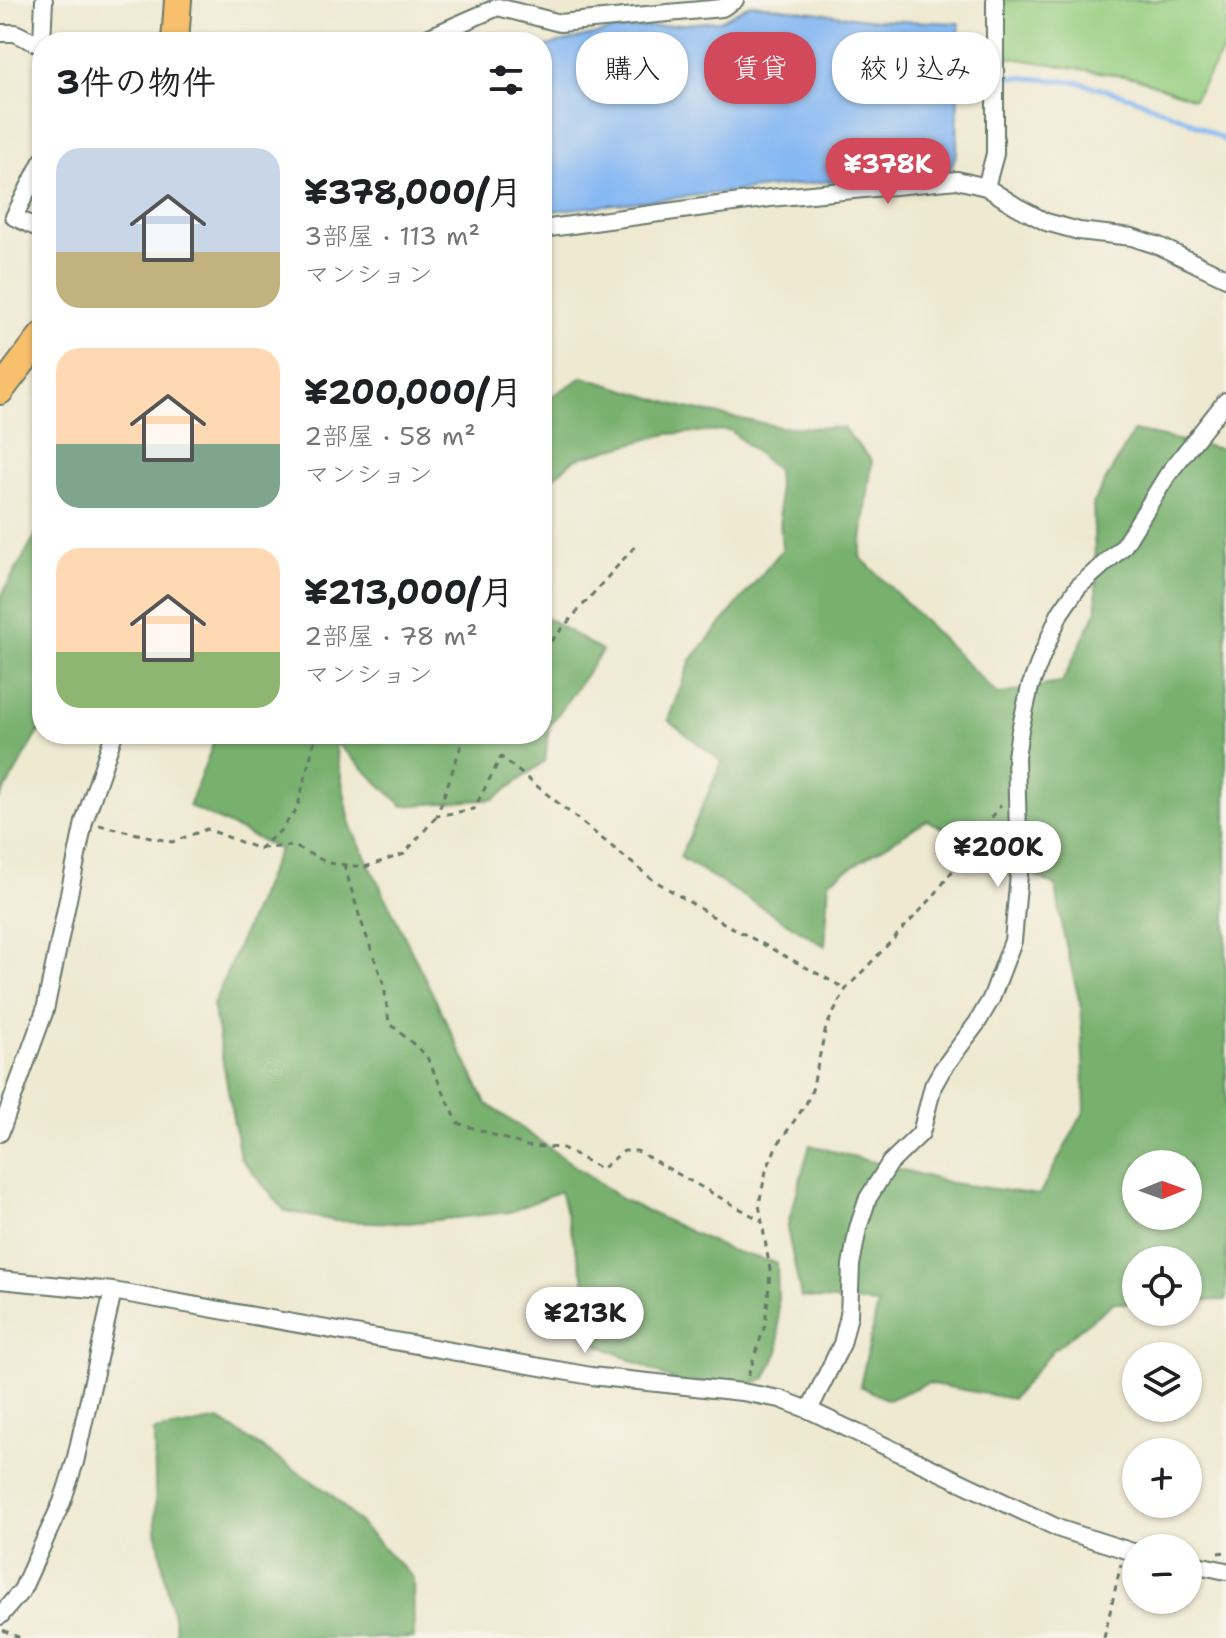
<!DOCTYPE html>
<html lang="ja">
<meta charset="utf-8">
<style>
body{margin:0;font-family:"Shantell Sans","Klee One",sans-serif;background:#f6f6f6;color:#202124;height:100vh;display:flex;flex-direction:column;font-size:30px;white-space:nowrap}
*{box-sizing:border-box;margin:0}
p{font-size:26px;color:#757577}
.icon{flex:none;width:44px;height:44px;fill:none;stroke:currentColor;stroke-width:2;stroke-linecap:round;stroke-linejoin:round}
.map{position:relative;flex:1;overflow:hidden}
.drawer{position:absolute;left:32px;top:32px;width:520px;height:712px;display:flex;flex-direction:column;background:#fff;border-radius:32px;box-shadow:0 2px 6px #0004}
.drawer>*{flex:none}
.banner{position:absolute;left:576px;top:32px;width:530px;height:72px;display:flex;gap:16px}
.needle{width:52px;rotate:89deg}
.fabs{position:absolute;left:1122px;top:1150px;display:grid;gap:16px}
.fabs a{display:grid;place-items:center;width:80px;height:80px;border-radius:50%;background:#fff;box-shadow:0 2px 6px #0004;font-size:40px}
.price{position:absolute;translate:-50% -68px;padding:0 18px;border-radius:28px;background:#fff;color:#222;font-size:26px;line-height:52px;filter:drop-shadow(0 2px 4px #0008)}
.price::after{content:'';position:absolute;left:50%;top:48px;width:24px;height:18px;margin-left:-12px;background:inherit;clip-path:polygon(0 0,100% 0,50% 100%)}
.price.selected{background:#d1495b;color:#fff}
ul{padding:0;list-style:none}
li{display:flex;align-items:center;gap:24px;height:200px;padding:0 24px}
li span{display:grid;place-items:center;flex:none;width:224px;height:160px;border-radius:24px;color:#555}
li>.icon{margin-inline-start:auto}
span .icon{width:96px;height:96px;fill:#fffc;stroke-width:1}
li b{font-size:34px}
h2{display:flex;justify-content:space-between;align-items:center;height:96px;padding:0 24px;font-size:34px}
.chip{padding:0 28px;border-radius:32px;background:#fff;box-shadow:0 2px 6px #0004;font-size:28px;line-height:72px}
.chip.selected{background:#d1495b;color:#fff}
.map>svg:first-child{display:block}
.green{fill:#96ce80;stroke:#5a865a;stroke-width:2}
.forest{fill:#78b16e;stroke:#4c7751;stroke-width:2;fill-rule:evenodd}
.water{fill:#86b8f3;stroke:#527a94;stroke-width:2}
.lines{fill:none;stroke-linecap:round;stroke-linejoin:round}
.stream{stroke:#86b8f3;stroke-width:5}
.street-casing{stroke:#68796b;stroke-width:20}
.primary-casing{stroke:#68796b;stroke-width:30}
.path{stroke:#68796b;stroke-width:3;stroke-dasharray:6 6;stroke-linecap:butt}
.street{stroke:#fff;stroke-width:16}
.primary{stroke:#f8bf6c;stroke-width:26}
</style>
<div class="map">
<svg width="1226" height="1638" viewBox="0 0 1226 1638">
<rect width="100%" height="100%" fill="#f7f3e8"/>
<filter id="ink" filterUnits="userSpaceOnUse"><feTurbulence type="fractalNoise" baseFrequency=".0125" numOctaves="2"/><feDisplacementMap in="SourceGraphic" scale="16" xChannelSelector="R" yChannelSelector="G"/><feConvolveMatrix kernelMatrix="1 2 1 2 8 2 1 2 1" color-interpolation-filters="sRGB"/></filter>
<filter id="wash" filterUnits="userSpaceOnUse"><feTurbulence type="fractalNoise" baseFrequency=".006" numOctaves="4" result="noise"/><feDisplacementMap in="SourceGraphic" scale="32" xChannelSelector="R" yChannelSelector="G"/><feGaussianBlur stdDeviation="1.8" result="paint"/><feColorMatrix in="noise" values="0 0 0 0 0 0 0 0 0 0 0 0 0 0 0 0 0 1.4 0 .05"/><feComposite in="paint" operator="in"/></filter>
<g filter="url(#wash)">
<rect width="100%" height="100%" fill="#efe9d1"/>
<!-- green -->
<path class="green" d="M999 0H1226V46L1194 99 1136 78 1000 56Z"/>
<!-- forest -->
<path class="forest" d="M583 377 686 408 781 427 843 428 872 461 860 557 998 695 1062 682 1097 610 1093 503 1134 431 1226 450V1300L1188 1301V1260H1136V1303H1113L1053 1350 1012 1399 927 1383 888 1400 860 1386 878 1304 801 1297 787 1228 810 1145 951 1183 1039 1195 1085 1110 1081 1008 1063 932 1056 886 927 820 829 881 825 946 680 857 722 762 668 720 691 660 782 550 777 470 730 430 667 434 575 459 542 487V402ZM1136 1164H1188V1216H1136Z
M42 524V727L0 798V598Z
M542 615 602 651 549 727 545 761 494 799 403 806 334 741 351 827 486 1103 623 1200 729 1250 777 1263 779 1349 766 1378 713 1399 597 1344 584 1279 560 1191 510 1212 408 1223 336 1221 285 1211 240 1157 213 1005 279 849 189 806 217 734H542Z
M220 1420 331 1494 413 1578 414 1638H177L156 1530 154 1431Z"/>
<!-- water -->
<path class="water" d="M751 4 875 20 959 23 957 152 951 168 542 212V47L614 30 720 21Z"/>
<g class="lines">
<!-- stream -->
<path class="stream" d="M958 76 1014 77 1077 82 1130 97 1187 120 1226 141"/>
</g>
</g>
<g filter="url(#ink)">
<g class="lines">
<defs>
<path id="street" d="M0 33H15L42 46
M42 42 44 0
M418 42 498 7 560 23 722 8 735 0
M42 161 14 217 42 230
M986 187 995 154V0
M542 229 770 198 957 180 986 187 1016 206 1046 222 1079 231 1132 237 1159 246 1226 278
M0 1133 45 1010 84 822 114 734
M0 1280 113 1291 591 1376 742 1392 780 1399 809 1410 1060 1529 1136 1553
M809 1410 842 1344 849 1315 851 1265 858 1228 868 1198 890 1163 921 1133 933 1086 942 1070 977 1023 991 999 1013 941 1019 874 1016 757 1020 730 1030 687 1043 653 1060 613 1078 587 1123 547 1168 474 1226 401
M1188 1563 1226 1571
M0 1616 22 1590 62 1502 75 1462 113 1291"/>
<path id="primary" d="M175 42 178 0
M0 391 42 336"/>
</defs>
<!-- street casing -->
<use href="#street" class="street-casing"/>
<!-- primary casing -->
<use href="#primary" class="primary-casing"/>
<!-- path -->
<path class="path" d="M542 648H545L637 544
M465 734 437 816 474 809 501 757 652 879 722 922 846 989
M99 825 172 842 207 829 259 849 280 831 297 809 315 739 314 734
M261 848 294 846 328 863 365 867 404 854 437 816
M344 865 360 918 384 985 389 1023 426 1055 458 1123 527 1146 563 1148 601 1169 624 1151H637L762 1221
M748 1376 765 1325 768 1298 770 1270 759 1204 766 1171 776 1147 806 1104 812 1090 826 1027 846 989 933 897 1001 805
M1218 1553 1226 1552
M3 1630 20 1638
M1104 1638 1121 1564"/>
<!-- street -->
<use href="#street" class="street"/>
<!-- primary -->
<use href="#primary" class="primary"/>
</g>
</g>
</svg>
<div class="fabs">
<a><svg class="needle" viewBox="-14 -14 28 28"><path d="M0-13l5 13h-10z" fill="#e53935"/><path d="M0 13l5-13h-10z" fill="#757577"/></svg></a>
<a><svg class="icon" aria-label="locate" viewBox="0 0 24 24"><circle cx="12" cy="12" r="6"/><path d="M12 2v4M12 18v4M2 12h4M18 12h4"/></svg></a>
<a><svg class="icon" aria-label="layers" viewBox="0 0 24 24"><path d="M12 4l9 5-9 5-9-5zM3 14l9 5 9-5"/></svg></a>
<a>+</a>
<a>−</a>
</div>
<b class="price selected" style="left:888px;top:206px">¥378K</b>
<b class="price" style="left:998px;top:889px">¥200K</b>
<b class="price" style="left:585px;top:1355px">¥213K</b>
<div class="banner">
<a class="chip">購入</a>
<a class="chip selected">賃貸</a>
<a class="chip">絞り込み</a>
</div>
<section class="drawer">
<h2>3件の物件<svg class="icon" aria-label="filters" viewBox="0 0 24 24"><path d="M4 7h16M4 17h16"/><circle cx="9" cy="7" r="2"/><circle cx="15" cy="17" r="2"/></svg></h2>
<ul>
<li><span style="background:linear-gradient(#c9d6e8 65%,#c2b280 0)"><svg class="icon" aria-label="home" viewBox="0 0 24 24"><path d="M3 11l9-7 9 7M6 9v11h12V9"/></svg></span><div><b>¥378,000/月</b><p>3部屋 · 113 m²</p><p>マンション</p></div></li>
<li><span style="background:linear-gradient(#ffd9b3 60%,#7fa58c 0)"><svg class="icon" aria-label="home" viewBox="0 0 24 24"><path d="M3 11l9-7 9 7M6 9v11h12V9"/></svg></span><div><b>¥200,000/月</b><p>2部屋 · 58 m²</p><p>マンション</p></div></li>
<li><span style="background:linear-gradient(#ffd9b3 65%,#8fb573 0)"><svg class="icon" aria-label="home" viewBox="0 0 24 24"><path d="M3 11l9-7 9 7M6 9v11h12V9"/></svg></span><div><b>¥213,000/月</b><p>2部屋 · 78 m²</p><p>マンション</p></div></li>
</ul>
</section>
</div>
